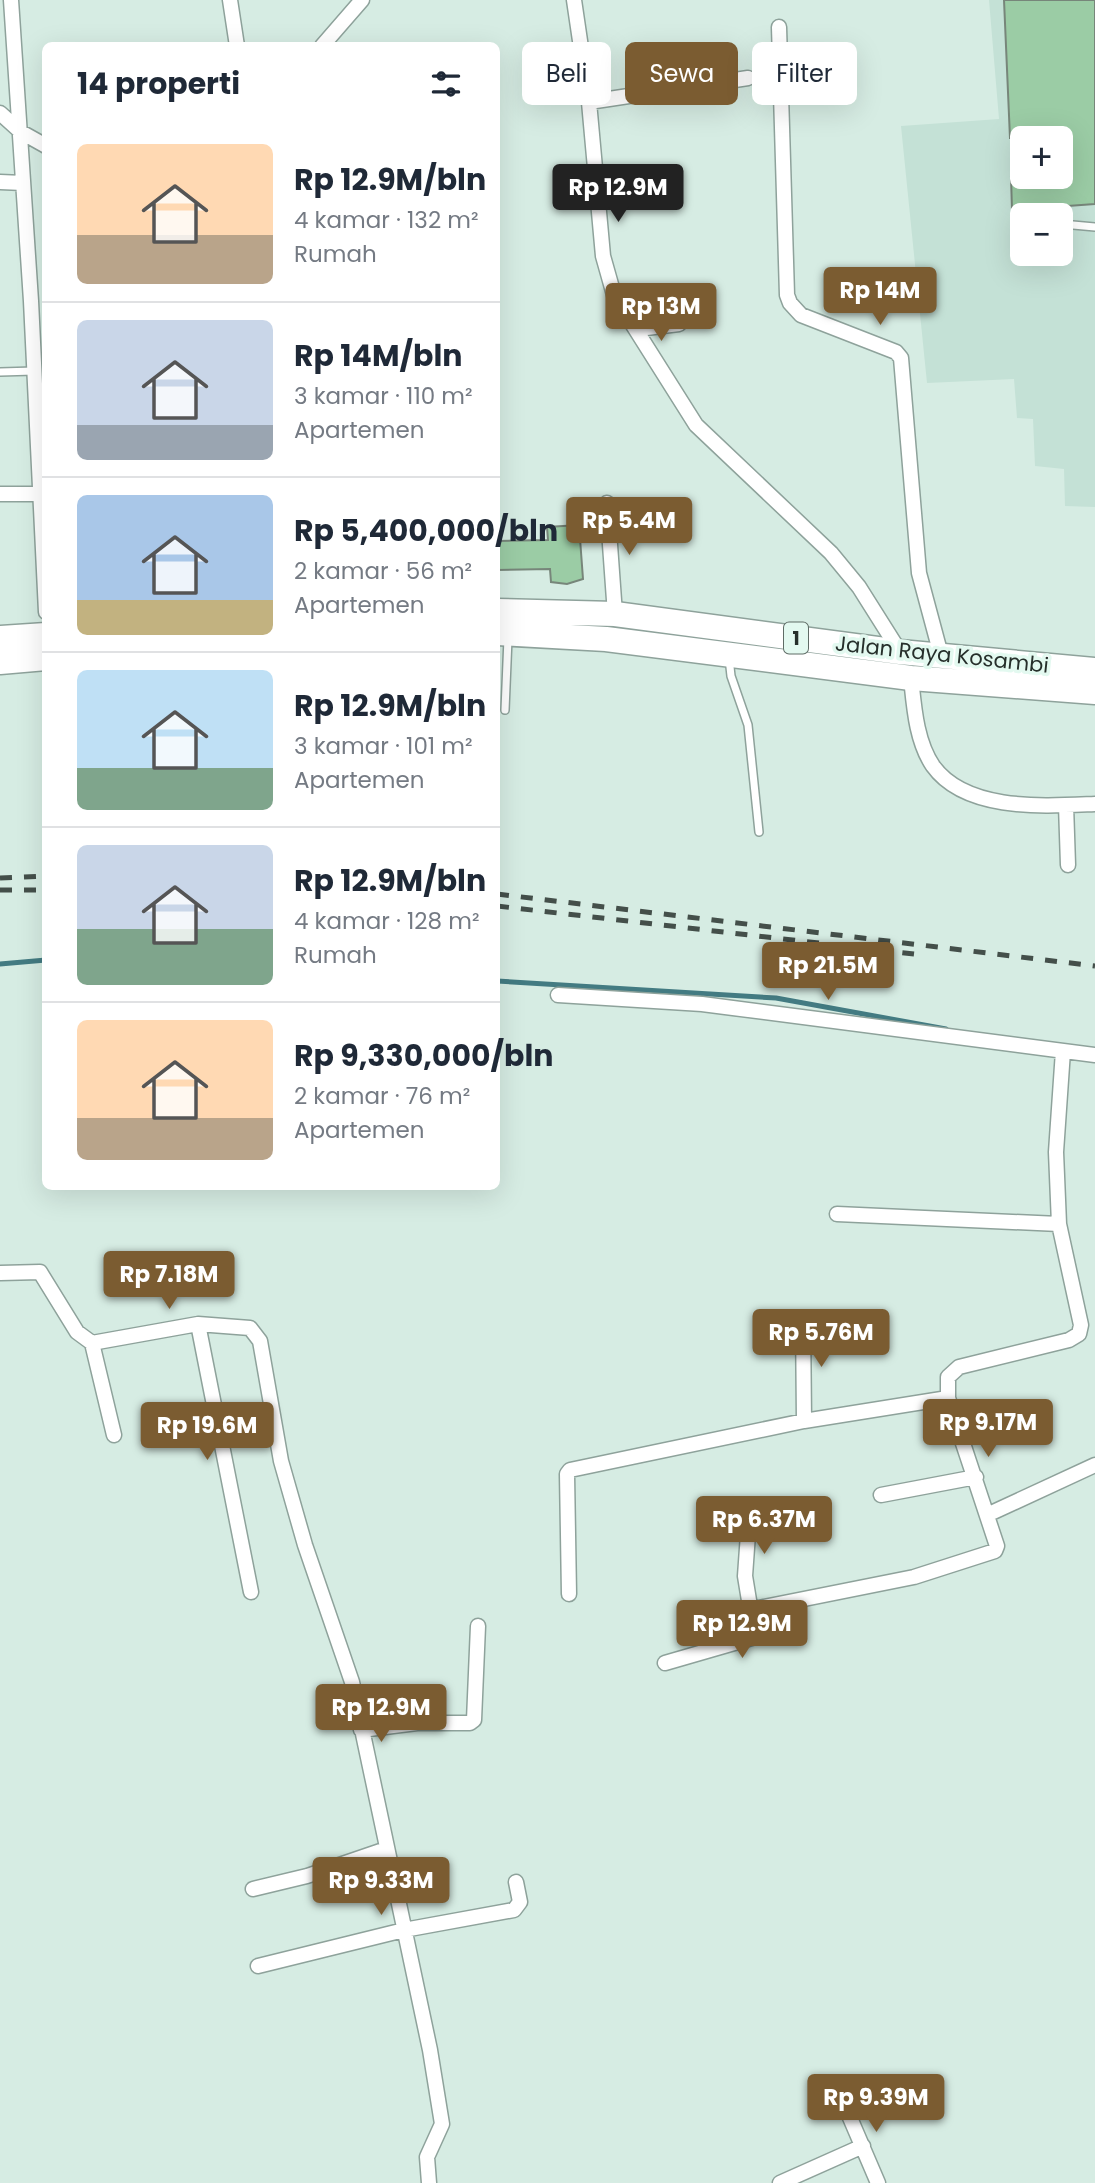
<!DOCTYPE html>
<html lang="id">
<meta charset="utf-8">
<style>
body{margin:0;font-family:Poppins,sans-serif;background:#f2f2f3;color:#1f2937;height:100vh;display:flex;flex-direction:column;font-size:26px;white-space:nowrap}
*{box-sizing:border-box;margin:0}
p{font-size:23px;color:#747a83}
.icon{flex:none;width:38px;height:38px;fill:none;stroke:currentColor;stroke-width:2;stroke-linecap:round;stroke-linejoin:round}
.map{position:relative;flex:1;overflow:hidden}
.drawer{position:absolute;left:42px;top:42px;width:458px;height:1148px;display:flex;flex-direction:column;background:#fff;border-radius:10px;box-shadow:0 7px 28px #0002}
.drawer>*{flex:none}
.banner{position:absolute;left:522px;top:42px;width:467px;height:63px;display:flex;gap:14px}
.tools{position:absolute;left:1010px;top:126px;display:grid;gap:14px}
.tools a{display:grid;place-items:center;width:63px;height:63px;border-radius:10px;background:#fff;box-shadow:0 7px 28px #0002;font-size:35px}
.price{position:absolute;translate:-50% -60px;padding:0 16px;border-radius:7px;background:#7b5c31;color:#fff;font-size:23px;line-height:46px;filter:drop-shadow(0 2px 4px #0008)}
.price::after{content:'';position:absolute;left:50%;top:42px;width:21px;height:16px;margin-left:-10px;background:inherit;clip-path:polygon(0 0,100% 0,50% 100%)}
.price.on{background:#222;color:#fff}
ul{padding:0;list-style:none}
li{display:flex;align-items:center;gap:21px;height:175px;padding:0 35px}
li+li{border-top:2px solid #e0e1e3}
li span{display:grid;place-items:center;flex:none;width:196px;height:140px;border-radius:10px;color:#555}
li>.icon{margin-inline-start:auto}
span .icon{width:84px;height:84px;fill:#fffc;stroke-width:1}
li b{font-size:30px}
h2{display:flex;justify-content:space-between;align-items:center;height:84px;padding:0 35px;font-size:30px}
.chip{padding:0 24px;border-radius:10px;background:#fff;box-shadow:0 7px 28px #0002;font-size:24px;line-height:63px}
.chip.on{background:#7b5c31;color:#fff}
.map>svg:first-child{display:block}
.built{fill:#c4e1d6;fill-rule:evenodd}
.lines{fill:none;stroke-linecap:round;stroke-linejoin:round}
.stream{stroke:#437b82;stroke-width:5}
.building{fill:#9bcca5;stroke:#77867a;stroke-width:2}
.service-casing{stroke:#8ea29b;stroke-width:10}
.minor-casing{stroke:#8ea29b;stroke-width:17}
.trunk-casing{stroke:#8ea29b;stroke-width:27}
.service{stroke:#fff;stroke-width:7}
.minor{stroke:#fff;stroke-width:14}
.trunk{stroke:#fff;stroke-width:24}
.rail{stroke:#444f4a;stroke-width:5;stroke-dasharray:12 12;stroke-linecap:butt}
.labels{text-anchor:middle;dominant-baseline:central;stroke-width:7;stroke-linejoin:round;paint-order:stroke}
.shield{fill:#e3f9f0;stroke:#5f6c66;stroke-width:2}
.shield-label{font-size:19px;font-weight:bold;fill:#262f2b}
.street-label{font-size:21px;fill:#262f2b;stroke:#e3f9f0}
</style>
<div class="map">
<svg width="1095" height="2183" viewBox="0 0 1095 2183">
<rect width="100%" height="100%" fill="#d6ece3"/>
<!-- built -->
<path class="built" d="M989 0H1095V507L1065 506 1064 469 1035 466 1033 419 1017 418 1014 379 927 383 901 126 999 119ZM1022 138H1060V177H1022ZM1022 215H1060V254H1022Z"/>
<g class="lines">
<!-- stream -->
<path class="stream" d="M0 964 46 960
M497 981 776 998 946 1029"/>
</g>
<!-- building -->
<path class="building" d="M1004 0H1095V204L1012 210 1011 177H1060V138H1010Z
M579 525 583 579 567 584 551 582 550 569 497 570V541L548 540 547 527Z"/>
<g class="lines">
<defs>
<path id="service" d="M1062 224 1095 227
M0 372 34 371
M729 658 731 676 748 725 759 832
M505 710 508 638"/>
<path id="minor" d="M11 0 31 301 46 612
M230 0 237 46
M574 0 589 102 603 256 614 295 696 425 831 553 859 587 900 652
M779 27 787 295 790 303 801 315 896 352 901 358 919 573 941 655
M322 46 362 0
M589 102 748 78
M0 113 21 132 46 146
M0 182 23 183
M638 329 679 324
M0 494H40
M607 503 615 614
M911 678C914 706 916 741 933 766 966 812 1045 806 1095 804
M1066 805 1068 865
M558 995 702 1004 1095 1055
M837 1214 1059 1224 1056 1152 1063 1051
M0 1273 40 1272 77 1332 92 1343 198 1324 250 1328 260 1341 281 1461 305 1545 352 1682 430 2050 442 2124 427 2157 429 2183
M803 1318 804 1421
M198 1324 251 1592
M92 1343 114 1435
M948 1398V1377L959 1367 1069 1340 1079 1334 1081 1325 1059 1224
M881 1495 976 1477
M989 1514 1095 1465
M569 1594 567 1474 570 1470 804 1421 948 1398 997 1546 995 1551 914 1577 749 1610
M665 1663 755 1637 745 1576 748 1534
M361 1730 417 1723H470L474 1720 478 1626
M253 1889 307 1876 386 1849
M258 1966 404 1930 514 1910 520 1902 516 1882
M842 2099 878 2183
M780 2183 863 2146"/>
<path id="trunk" d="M497 611 615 614 900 652 1095 670
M497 633 606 639 911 678 1095 692
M0 638 46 635
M0 662 46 658"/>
</defs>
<!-- service casing -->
<use href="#service" class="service-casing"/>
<!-- minor casing -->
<use href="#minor" class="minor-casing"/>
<!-- trunk casing -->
<use href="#trunk" class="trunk-casing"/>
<!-- service -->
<use href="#service" class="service"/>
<!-- minor -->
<use href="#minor" class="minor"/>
<!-- trunk -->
<use href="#trunk" class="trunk"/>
<!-- rail -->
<path class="rail" d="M0 878 46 876
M0 890H46
M497 894 1095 966
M497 906 914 954"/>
</g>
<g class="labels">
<!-- shield labels -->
<rect class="shield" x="784" y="622.5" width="24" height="31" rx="5"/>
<g class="shield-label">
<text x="796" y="638">1</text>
</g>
<!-- street labels -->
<g class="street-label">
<text transform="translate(942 654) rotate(6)">Jalan Raya Kosambi</text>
</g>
</g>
</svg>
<div class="tools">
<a>+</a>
<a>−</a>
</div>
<b class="price on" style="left:618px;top:224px">Rp 12.9M</b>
<b class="price" style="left:880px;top:327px">Rp 14M</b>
<b class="price" style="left:661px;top:343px">Rp 13M</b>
<b class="price" style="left:629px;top:557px">Rp 5.4M</b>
<b class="price" style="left:828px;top:1002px">Rp 21.5M</b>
<b class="price" style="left:169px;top:1311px">Rp 7.18M</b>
<b class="price" style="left:821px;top:1369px">Rp 5.76M</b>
<b class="price" style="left:988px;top:1459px">Rp 9.17M</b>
<b class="price" style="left:207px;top:1462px">Rp 19.6M</b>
<b class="price" style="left:764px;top:1556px">Rp 6.37M</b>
<b class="price" style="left:742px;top:1660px">Rp 12.9M</b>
<b class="price" style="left:381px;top:1744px">Rp 12.9M</b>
<b class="price" style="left:381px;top:1917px">Rp 9.33M</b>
<b class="price" style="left:876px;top:2134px">Rp 9.39M</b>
<div class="banner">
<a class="chip">Beli</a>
<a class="chip on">Sewa</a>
<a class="chip">Filter</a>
</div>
<section class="drawer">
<h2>14 properti<svg class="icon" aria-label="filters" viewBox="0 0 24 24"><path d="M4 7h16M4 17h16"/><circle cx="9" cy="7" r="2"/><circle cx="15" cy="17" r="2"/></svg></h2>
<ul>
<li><span style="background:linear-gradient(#ffd9b3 65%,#b9a48a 0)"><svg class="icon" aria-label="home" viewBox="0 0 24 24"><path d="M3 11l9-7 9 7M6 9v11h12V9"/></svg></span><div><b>Rp 12.9M/bln</b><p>4 kamar · 132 m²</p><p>Rumah</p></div></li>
<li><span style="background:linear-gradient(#c9d6e8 75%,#9aa5b1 0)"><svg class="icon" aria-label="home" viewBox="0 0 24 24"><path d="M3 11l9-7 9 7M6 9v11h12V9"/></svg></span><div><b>Rp 14M/bln</b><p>3 kamar · 110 m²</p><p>Apartemen</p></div></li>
<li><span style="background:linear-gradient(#a9c7e8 75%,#c2b280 0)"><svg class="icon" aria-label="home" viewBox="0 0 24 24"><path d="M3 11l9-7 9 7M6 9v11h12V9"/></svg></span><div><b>Rp 5,400,000/bln</b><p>2 kamar · 56 m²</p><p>Apartemen</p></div></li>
<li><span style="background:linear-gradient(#bfe0f5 70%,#7fa58c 0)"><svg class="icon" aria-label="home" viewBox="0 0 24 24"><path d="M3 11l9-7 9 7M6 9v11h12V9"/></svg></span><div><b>Rp 12.9M/bln</b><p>3 kamar · 101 m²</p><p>Apartemen</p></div></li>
<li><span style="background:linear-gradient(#c9d6e8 60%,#7fa58c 0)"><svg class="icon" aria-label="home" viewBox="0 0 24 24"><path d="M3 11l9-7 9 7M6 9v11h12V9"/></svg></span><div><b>Rp 12.9M/bln</b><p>4 kamar · 128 m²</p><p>Rumah</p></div></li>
<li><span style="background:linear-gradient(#ffd9b3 70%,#b9a48a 0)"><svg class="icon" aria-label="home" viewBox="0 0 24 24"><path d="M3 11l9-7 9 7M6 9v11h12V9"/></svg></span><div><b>Rp 9,330,000/bln</b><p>2 kamar · 76 m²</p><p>Apartemen</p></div></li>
</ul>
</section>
</div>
